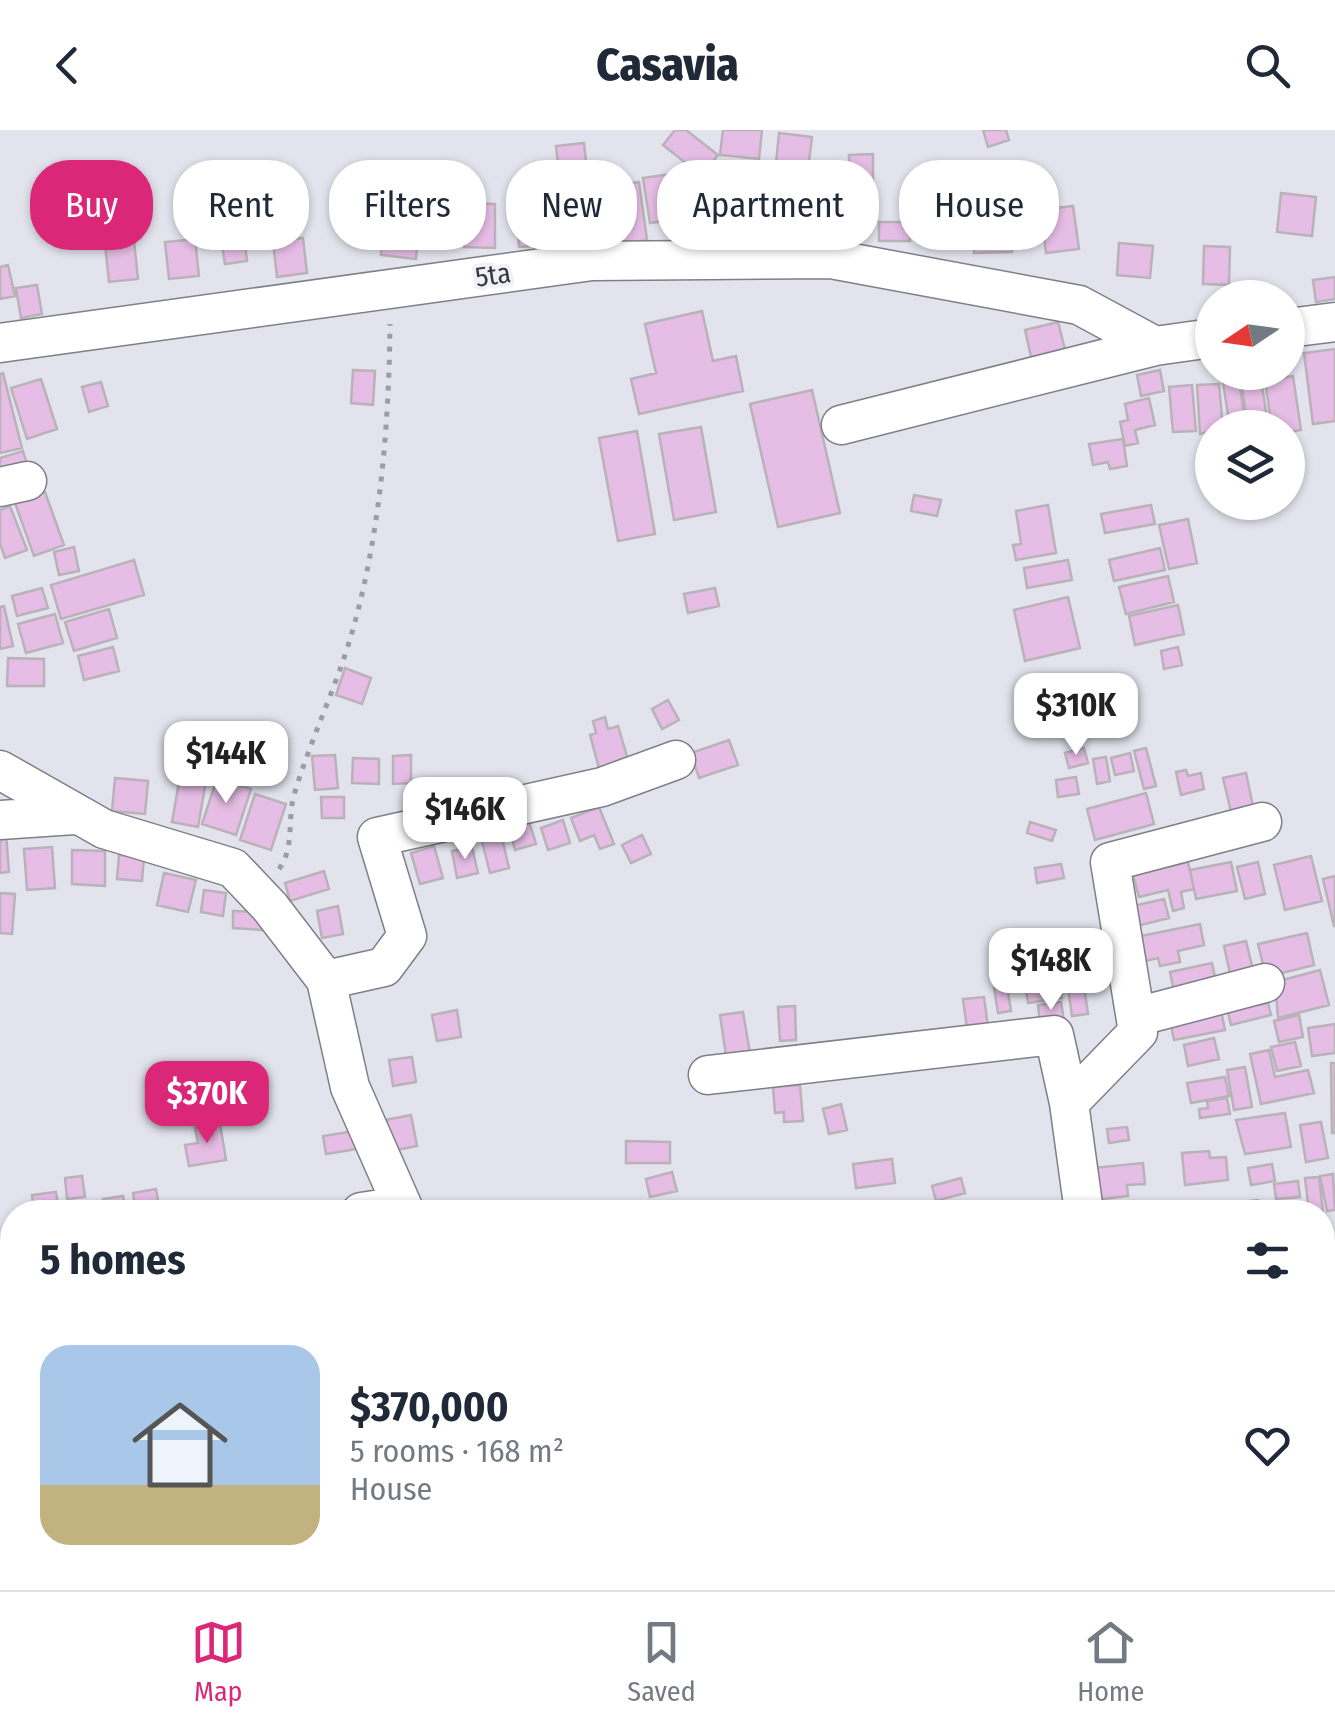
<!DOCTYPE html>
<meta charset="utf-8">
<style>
body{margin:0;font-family:"Fira Sans Condensed",sans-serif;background:#f2f2f3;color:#1f2937;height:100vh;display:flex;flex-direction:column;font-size:38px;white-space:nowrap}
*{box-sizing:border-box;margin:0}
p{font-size:32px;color:#747a83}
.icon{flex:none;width:55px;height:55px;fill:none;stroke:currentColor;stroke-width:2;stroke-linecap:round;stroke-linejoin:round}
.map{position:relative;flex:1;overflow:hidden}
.sheet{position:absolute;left:0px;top:1070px;width:1335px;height:390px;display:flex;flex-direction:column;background:#fff;border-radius:40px 40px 0 0;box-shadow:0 2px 8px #0004}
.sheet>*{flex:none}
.hud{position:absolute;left:30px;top:30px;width:1275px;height:90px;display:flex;gap:20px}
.needle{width:65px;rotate:257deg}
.controls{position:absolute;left:1195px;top:150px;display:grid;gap:20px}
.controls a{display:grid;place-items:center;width:110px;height:110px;border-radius:50%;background:#fff;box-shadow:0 2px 8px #0004;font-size:50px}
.price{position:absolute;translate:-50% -85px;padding:0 22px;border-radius:20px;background:#fff;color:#222;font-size:32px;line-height:65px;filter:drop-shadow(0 2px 5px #0008)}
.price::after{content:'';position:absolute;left:50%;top:60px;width:30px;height:22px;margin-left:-15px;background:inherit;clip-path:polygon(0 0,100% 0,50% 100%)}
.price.selected{background:#db2777;color:#fff}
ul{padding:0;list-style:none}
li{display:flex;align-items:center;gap:30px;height:250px;padding:0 40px}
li+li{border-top:2px solid #e0e1e3}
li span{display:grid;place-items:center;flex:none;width:280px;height:200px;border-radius:30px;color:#555}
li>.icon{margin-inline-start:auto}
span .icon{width:120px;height:120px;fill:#fffc;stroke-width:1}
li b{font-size:42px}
h2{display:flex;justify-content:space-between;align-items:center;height:120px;padding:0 40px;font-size:42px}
.chip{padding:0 35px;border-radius:40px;background:#fff;box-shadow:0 2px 8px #0004;font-size:35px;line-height:90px}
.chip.selected{background:#db2777;color:#fff}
header{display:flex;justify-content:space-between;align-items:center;height:130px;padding:0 40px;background:#fff;font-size:45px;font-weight:800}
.dock{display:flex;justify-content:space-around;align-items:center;height:140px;border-top:2px solid #e0e1e3;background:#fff;font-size:28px;color:#747a83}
.dock a{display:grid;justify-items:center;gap:5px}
.dock .selected{color:#db2777}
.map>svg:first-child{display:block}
.building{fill:#e6bde5;stroke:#b9b2b9;stroke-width:2.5}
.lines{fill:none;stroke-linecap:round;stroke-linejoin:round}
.minor-casing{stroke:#7e7f87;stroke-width:41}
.path{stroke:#9c9ca4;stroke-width:5;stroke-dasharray:5 8;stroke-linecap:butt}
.minor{stroke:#fff;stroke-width:38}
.labels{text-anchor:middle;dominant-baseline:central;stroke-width:8;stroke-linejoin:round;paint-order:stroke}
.street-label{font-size:28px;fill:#39393d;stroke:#f0f1fa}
</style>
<header><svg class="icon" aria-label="back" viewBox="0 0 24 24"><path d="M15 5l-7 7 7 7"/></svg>Casavia<svg class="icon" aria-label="search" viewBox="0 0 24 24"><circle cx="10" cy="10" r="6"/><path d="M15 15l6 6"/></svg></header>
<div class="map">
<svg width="1335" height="1460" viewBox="0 0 1335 1460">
<rect width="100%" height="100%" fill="#e3e3ed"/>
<!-- building -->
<path class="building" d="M675 0H686L718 25 702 46 663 15Z
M723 0H762L759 29 720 25Z
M983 0H1006L1009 10 988 17Z
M779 3 812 7 807 48 775 44Z
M584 13 589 59 561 62 556 16Z
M873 24V57H849V25Z
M672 44 679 89 650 93 643 48Z
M712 48 715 72 688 75 685 52Z
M639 52 647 110 622 114 614 56Z
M387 63 413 66 410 104 418 105 416 129 381 125Z
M1281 63 1316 67 1312 106 1277 102Z
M553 65 556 115 519 117 516 67Z
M973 67H1011L1012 122 974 123Z
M464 73 495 74V118L464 117Z
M1073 76 1079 119 1046 123 1041 80Z
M879 92H910V111H879Z
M244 106 247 131 225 134 221 109Z
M303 108 307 143 277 147 273 112Z
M195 109 199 146 169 149 165 112Z
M134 111 138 149 109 152 105 114Z
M1119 113 1153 116 1150 148 1117 145Z
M1204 116 1230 117 1229 155 1203 154Z
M8 135 15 166 0 169V137Z
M1335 147V169L1316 172 1313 150Z
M37 155 42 184 21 188 16 158Z
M702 181 713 231 736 226 743 261 639 284 631 249 656 243 645 194Z
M1058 192 1066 223 1032 231 1025 200Z
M1335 219V291L1313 294 1304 223Z
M353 240 375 241 373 275 351 273Z
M1160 240 1164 261 1141 266 1137 245Z
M1260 242 1268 295 1248 298 1240 243Z
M3 243 22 318 0 323V244Z
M1238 244 1246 298H1230L1222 246Z
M1293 246 1301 300 1288 302V298H1272L1265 251Z
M41 249 57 299 27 309 11 258Z
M101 252 108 276 89 282 82 257Z
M1219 254 1223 298 1200 304 1197 255Z
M1192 255 1196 301 1173 302 1169 257Z
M812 260 840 383 778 397 750 274Z
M1149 268 1155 295 1135 300 1138 313 1125 316 1120 292 1128 290 1125 274Z
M701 297 716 382 674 390 659 304Z
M637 301 655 404 618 411 599 308Z
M1123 309 1127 336 1110 339 1108 332 1093 335 1089 314Z
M23 321 30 344 0 352V328Z
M45 362 64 415 34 426 15 373Z
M914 365 941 370 937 386 911 381Z
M1048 375 1056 423 1016 430 1013 415 1021 414 1016 381Z
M1151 375 1155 394 1105 403 1101 384Z
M10 376 27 420 5 428 0 414V380Z
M1188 389 1197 433 1169 439 1159 395Z
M74 417 79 441 59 445 54 422Z
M1160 418 1165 440 1114 451 1109 430Z
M134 430 144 465 61 489 51 455Z
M1068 430 1072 450 1027 458 1024 438Z
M1168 446 1174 472 1126 484 1119 457Z
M42 458 48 478 17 486 12 466Z
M715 458 719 476 688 483 684 464Z
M1068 467 1080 518 1025 531 1014 480Z
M1178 475 1184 504 1135 515 1129 486Z
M4 476 13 516 0 519V477Z
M109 479 117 508 74 521 65 492Z
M55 484 63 513 26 523 18 494Z
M113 517 119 541 84 550 78 526Z
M1178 517 1182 535 1164 539 1161 521Z
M8 528 44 529V556H7Z
M345 538 371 548 362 574 336 565Z
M668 570 679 590 662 599 652 579Z
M605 587 608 599 618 596 628 630 599 638 590 605 596 603 593 591Z
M729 610 738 635 699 648 691 623Z
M1084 618 1088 633 1069 638 1065 623Z
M1146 618 1156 656 1144 659 1134 621Z
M1130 623 1134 641 1115 645 1111 628Z
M335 625 338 658 315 660 312 626Z
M411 625V653L393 654V626Z
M1106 627 1110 651 1097 654 1093 629Z
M353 628 379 629V654L352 653Z
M182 635 208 640 198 697 172 692Z
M1186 640 1188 646 1201 643 1204 659 1181 665 1176 642Z
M1246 643 1254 681 1232 686 1223 648Z
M1076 647 1079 664 1058 667 1056 650Z
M115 648 148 651 145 684 112 681Z
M217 648 251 659 236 705 202 694Z
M1146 663 1154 694 1095 710 1087 679Z
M255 664 286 674 271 720 240 710Z
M321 667H344V688H322Z
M599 677 614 714 600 719 594 705 580 711 571 688Z
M528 688 536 714 515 720 508 694Z
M563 690 570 713 548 720 541 698Z
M1030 692 1056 700 1052 711 1027 703Z
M500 699 509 738 490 743 480 704Z
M0 703H6L9 742 0 743Z
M642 705 651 724 631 733 622 715Z
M434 716 443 748 420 754 411 723Z
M52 717 55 758 27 760 24 719Z
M472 717 478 743 457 748 452 721Z
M72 720 105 721V756L72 754Z
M119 725 144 727 142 751 117 749Z
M1311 726 1322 771 1285 780 1274 735Z
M1188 732 1194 759 1181 762 1184 778 1173 781 1168 760 1139 767 1133 745Z
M1231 732 1237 761 1196 769 1190 740Z
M1258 732 1265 764 1245 769 1237 737Z
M1061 734 1064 748 1037 753 1035 738Z
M324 741 329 759 290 771 285 753Z
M164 743 196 750 188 782 157 775Z
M1335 746V796H1334L1323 749Z
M204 760 226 763 223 786 201 782Z
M0 763 15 764 12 804 0 803Z
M1164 769 1169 788 1137 796 1133 776Z
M338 776 343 804 322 808 317 781Z
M233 781 262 782V800L233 798Z
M1200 794 1204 815 1178 821 1180 832 1160 836 1158 828 1146 831 1141 806Z
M1307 803 1314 835 1266 847 1258 814Z
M1246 811 1255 848 1232 853 1224 816Z
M1053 818 1062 868 1028 873 1020 823Z
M1212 833 1217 857 1175 867 1170 842Z
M1320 840 1329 875 1278 888 1275 852Z
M1083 849 1088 884 1072 886 1067 851Z
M1007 856 1011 881 998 883 994 858Z
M1255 862 1258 875 1268 873 1271 885 1231 895 1225 870Z
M984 867 988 897 967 899 963 869Z
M1219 871 1225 900 1174 910 1168 881Z
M1061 872 1064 891 1040 894 1038 875Z
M795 876 796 910 780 911 778 877Z
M457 880 461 907 437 911 432 885Z
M743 882 750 923 726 926 720 885Z
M1299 885 1303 907 1279 912 1274 891Z
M1335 894V923L1312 926 1308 898Z
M1214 908 1219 929 1188 936 1184 915Z
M1295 912 1301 936 1277 941 1271 917Z
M1269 920 1275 947 1308 940 1314 963 1261 974 1250 924Z
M412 927 416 952 393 956 389 930Z
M1331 933H1335V1003H1332Z
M1245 937 1252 977 1234 980 1227 940Z
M1225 947 1229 966 1191 973 1187 953Z
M800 955 803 991 784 992V982L775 983 773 957Z
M1227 968 1230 984 1200 988 1199 979 1208 978 1207 971Z
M841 974 847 1000 829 1004 823 979Z
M1285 983 1291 1017 1245 1024 1236 990Z
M411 985 417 1016 391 1021 385 990Z
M1321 992 1328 1028 1306 1032 1300 995Z
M220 994 226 1030 189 1036 185 1015 198 1013 195 998Z
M1127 997 1129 1010 1109 1013 1107 999Z
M355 1001 357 1019 326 1024 323 1006Z
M626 1011 670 1012V1033H626Z
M1209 1021 1210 1028 1226 1027 1228 1050 1185 1055 1182 1023Z
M892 1029 895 1053 856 1058 853 1034Z
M1143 1033 1145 1054 1127 1055 1128 1066 1095 1070 1092 1038Z
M1272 1034 1275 1051 1251 1055 1248 1038Z
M672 1042 677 1061 650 1067 646 1049Z
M1333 1044 1335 1080 1327 1081 1320 1046Z
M82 1046 85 1067 67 1069 65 1048Z
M1319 1047 1323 1081 1309 1082 1305 1048Z
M961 1048 965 1063 936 1071 932 1056Z
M1298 1051 1300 1067 1276 1069 1274 1054Z
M156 1059 160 1082H136L133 1063Z
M56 1062 59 1082H34L32 1065Z
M123 1066 126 1082H105L103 1069Z
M1258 1070 1260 1082H1213L1212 1075Z
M1335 1152V1180L1328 1182 1322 1154Z
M1322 1341H1335V1371L1322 1372Z
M491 1448 493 1460H443L442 1457Z
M535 1448H589L591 1460H537Z
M640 1448H691L693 1460H642Z
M723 1448H772L773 1451 724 1457Z
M858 1448 860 1460H810L809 1451Z"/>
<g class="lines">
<defs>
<path id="minor" d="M1288 198 1335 192
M0 213 592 131 831 129 1079 175 1155 216
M841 295 1155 216 1212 208
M0 357 27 351
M0 640 104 699 233 738 270 777 326 850 350 957 405 1082
M0 690 74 685
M326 850 384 837 407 806 377 707 602 657 676 630
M1136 887 1265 853
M708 945 1054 905 1069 973
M361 1082 402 1076
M1084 1082 1069 973 1138 902 1110 732 1262 692
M0 1135 12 1133
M1322 1209 1335 1208
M518 1448 520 1460
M707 1448 709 1460
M873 1448 875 1460"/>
</defs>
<!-- minor casing -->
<use href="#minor" class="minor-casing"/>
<!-- path -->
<path class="path" d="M279 739C295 717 287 690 294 665 310 611 335 560 351 506 380 407 389 296 390 194"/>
<!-- minor -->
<use href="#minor" class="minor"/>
</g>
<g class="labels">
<!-- street labels -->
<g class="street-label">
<text transform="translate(493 145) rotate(-8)">5ta</text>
</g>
</g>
</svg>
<div class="controls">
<a><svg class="needle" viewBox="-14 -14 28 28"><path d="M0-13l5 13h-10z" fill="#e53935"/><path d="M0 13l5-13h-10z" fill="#747a83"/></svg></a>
<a><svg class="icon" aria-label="layers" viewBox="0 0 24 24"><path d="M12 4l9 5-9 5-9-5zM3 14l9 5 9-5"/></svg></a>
</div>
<b class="price" style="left:1076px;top:628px">$310K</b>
<b class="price" style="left:226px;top:676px">$144K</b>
<b class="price" style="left:465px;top:732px">$146K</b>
<b class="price" style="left:1051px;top:883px">$148K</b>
<b class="price selected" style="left:207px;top:1016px">$370K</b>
<div class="hud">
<a class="chip selected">Buy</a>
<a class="chip">Rent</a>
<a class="chip">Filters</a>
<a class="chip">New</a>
<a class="chip">Apartment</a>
<a class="chip">House</a>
</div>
<section class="sheet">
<h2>5 homes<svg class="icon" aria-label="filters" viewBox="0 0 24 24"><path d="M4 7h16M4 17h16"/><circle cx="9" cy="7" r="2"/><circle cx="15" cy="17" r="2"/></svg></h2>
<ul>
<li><span style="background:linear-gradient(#a9c7e8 70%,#c2b280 0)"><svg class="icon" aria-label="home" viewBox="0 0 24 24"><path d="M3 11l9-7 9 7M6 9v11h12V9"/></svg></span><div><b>$370,000</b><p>5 rooms · 168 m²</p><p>House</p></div><svg class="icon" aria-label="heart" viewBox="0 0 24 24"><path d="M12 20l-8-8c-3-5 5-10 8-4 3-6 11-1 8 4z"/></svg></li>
</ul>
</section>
</div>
<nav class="dock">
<a class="selected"><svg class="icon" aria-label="map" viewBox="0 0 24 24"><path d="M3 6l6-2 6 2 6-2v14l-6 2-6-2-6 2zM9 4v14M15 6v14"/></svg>Map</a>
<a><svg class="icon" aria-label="saved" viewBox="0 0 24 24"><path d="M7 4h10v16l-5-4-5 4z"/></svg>Saved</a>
<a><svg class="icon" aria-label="home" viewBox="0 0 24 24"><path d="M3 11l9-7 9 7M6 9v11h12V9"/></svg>Home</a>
</nav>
